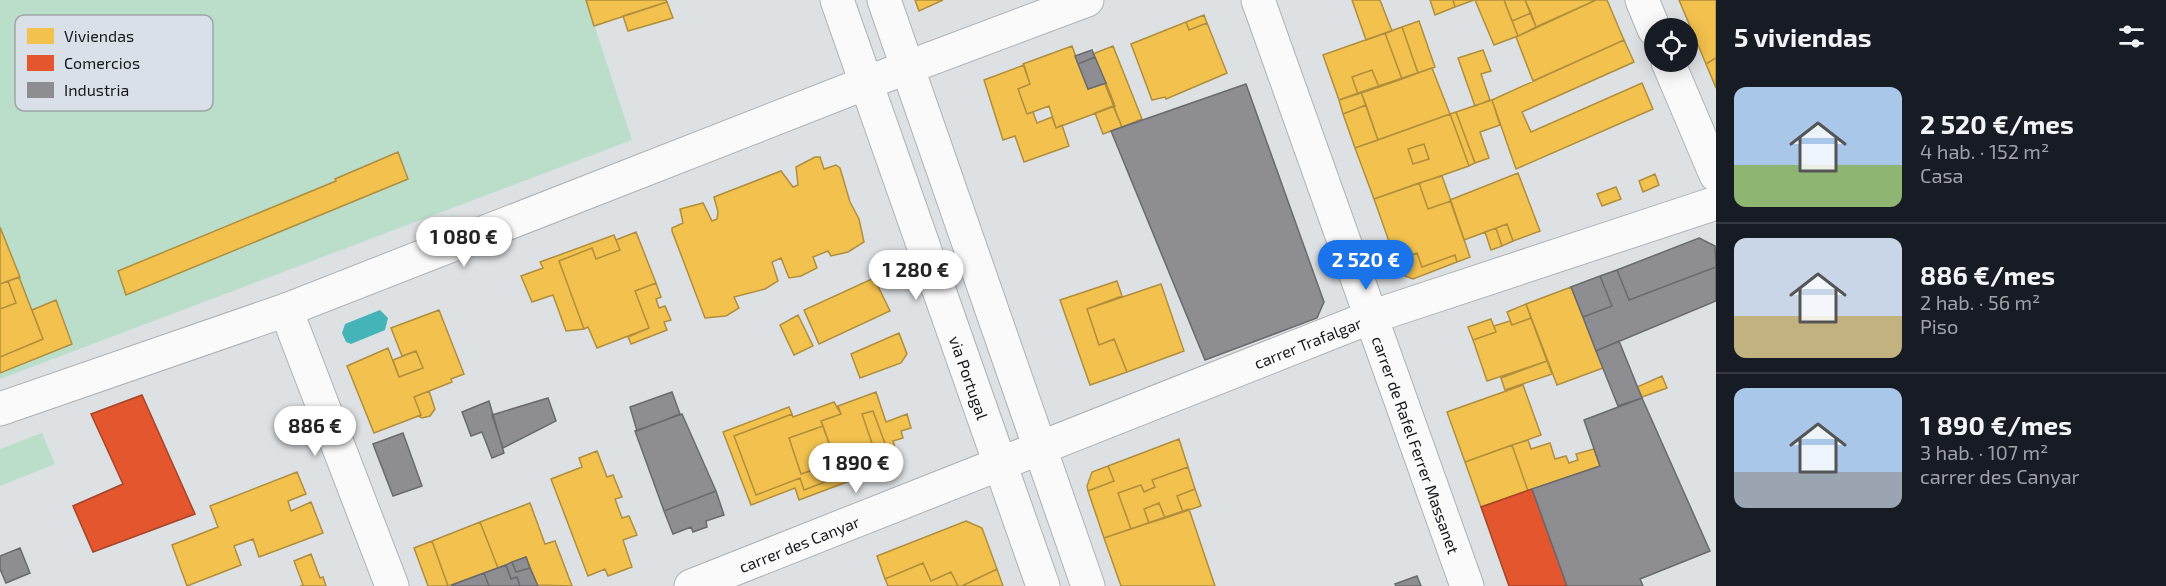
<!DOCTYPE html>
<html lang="es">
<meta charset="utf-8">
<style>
body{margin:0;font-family:"Exo 2",sans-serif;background:#242831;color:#f1f3f6;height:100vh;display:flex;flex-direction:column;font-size:22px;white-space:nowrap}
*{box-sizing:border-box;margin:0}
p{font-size:20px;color:#9ea1a6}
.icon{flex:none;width:33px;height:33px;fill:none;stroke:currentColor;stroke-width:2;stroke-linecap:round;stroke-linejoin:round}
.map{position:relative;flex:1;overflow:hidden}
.details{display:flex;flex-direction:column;background:#171b24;width:450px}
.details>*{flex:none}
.buttons{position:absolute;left:1644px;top:18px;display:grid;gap:12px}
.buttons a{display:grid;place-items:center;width:54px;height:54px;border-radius:50%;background:#171b24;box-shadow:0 3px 15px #0003;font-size:30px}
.price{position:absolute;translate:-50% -51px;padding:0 14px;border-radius:21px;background:#fff;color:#222;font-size:20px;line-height:39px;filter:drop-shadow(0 2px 3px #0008)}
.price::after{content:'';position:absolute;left:50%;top:36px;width:18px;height:14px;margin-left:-9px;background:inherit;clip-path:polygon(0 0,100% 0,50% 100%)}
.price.active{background:#1a73e8;color:#fff}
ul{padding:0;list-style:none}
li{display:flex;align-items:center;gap:18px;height:150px;padding:0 18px}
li+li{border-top:2px solid #363941}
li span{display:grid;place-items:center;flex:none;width:168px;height:120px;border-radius:12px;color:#555}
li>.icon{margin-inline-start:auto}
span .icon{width:72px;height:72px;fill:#fffc;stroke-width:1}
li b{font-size:26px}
h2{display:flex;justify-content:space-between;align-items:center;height:72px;padding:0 18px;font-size:26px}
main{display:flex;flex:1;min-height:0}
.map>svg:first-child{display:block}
.green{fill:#badec9}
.water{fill:#45b4b9}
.homes{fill:#f2c14e;stroke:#b08e3e;stroke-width:1.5;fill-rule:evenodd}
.shops{fill:#e4572e;stroke:#a64428;stroke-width:1.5}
.industry{fill:#8d8d92;stroke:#696a6e;stroke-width:1.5}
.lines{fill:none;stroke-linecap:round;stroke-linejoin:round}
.minor-casing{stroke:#aeb1b4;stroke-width:35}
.minor{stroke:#fafafb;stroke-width:33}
.labels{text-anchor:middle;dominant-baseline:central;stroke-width:6;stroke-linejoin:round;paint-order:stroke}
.street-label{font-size:16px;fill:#151719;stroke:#dae0e8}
.key{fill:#dae0e8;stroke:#9fa4aa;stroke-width:1.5}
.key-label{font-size:16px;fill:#151719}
</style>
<main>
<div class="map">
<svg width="1716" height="586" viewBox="0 0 1716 586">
<rect width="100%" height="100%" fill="#dee1e4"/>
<!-- green -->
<path class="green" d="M0 0H586L632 140 0 379Z
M42 433 55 464 0 486V449Z"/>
<!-- water -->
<path class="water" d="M380 310 388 318 385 330 351 344 346 342 342 333 345 324Z"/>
<!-- homes -->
<path class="homes" d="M586 0H666L667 2 594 26Z
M915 0H943L919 11Z
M1352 0H1380L1392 31 1366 40Z
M1430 0H1453L1455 7 1435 15Z
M1453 0H1474L1455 7Z
M1475 0H1504L1518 36 1494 45Z
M1504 0H1525L1531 13 1512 21Z
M1525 0H1596L1536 27Z
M1596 0H1607L1624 40 1533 81 1516 37Z
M1679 0H1716V58L1706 64Z
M667 2 673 18 628 31 623 16Z
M1531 13 1536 27 1518 36 1512 21Z
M1204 15 1207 23 1189 30 1186 22Z
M1419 21 1435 67 1418 73 1402 27Z
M1186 22 1189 30 1207 23 1227 73 1166 99 1165 97 1152 100 1131 44Z
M1402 27 1418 73 1402 79 1385 33Z
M1385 33 1402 79 1379 87 1372 70 1352 77 1358 94 1339 100 1323 55Z
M1624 40 1634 62 1522 112 1531 132 1642 83 1653 109 1516 169 1492 100Z
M1072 46 1088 89 1106 83 1115 106 1056 128 1049 106 1027 114 1018 89 1030 84 1023 64Z
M1113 46 1142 119 1122 127 1093 54Z
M1483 50 1491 71 1481 74 1490 100 1475 106 1458 58Z
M1716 58V88L1706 64Z
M1024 65 1030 84 1018 89 1027 114 1033 112 1037 123 1052 117 1056 128 1062 125 1069 146 1024 162 1015 136 1003 140 984 80Z
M1432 68 1450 114 1378 140 1361 92Z
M1372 70 1379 87 1358 94 1352 77Z
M1361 92 1366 105 1343 114 1339 100Z
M1492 100 1500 125 1480 132 1489 158 1475 163 1456 112Z
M1366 105 1378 140 1355 148 1343 114Z
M1113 106 1122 127 1103 134 1095 113Z
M1456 112 1475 163 1469 166 1450 114Z
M1450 114 1469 166 1374 199 1355 148ZM1424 144 1429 159 1413 164 1408 149Z
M1424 144 1429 159 1413 164 1408 149Z
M398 152 408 179 126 295 118 271 336 181 335 179Z
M815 157H820L824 169 836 165 840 168 850 202 859 219 864 242 848 252 831 256 828 251 813 257 817 268 801 276 789 278 781 258 772 262 778 281 765 289 734 297 739 308 726 316 705 318 672 231V228L683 223 680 209 703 203 712 221 717 219 718 212 714 197 781 171 793 187 798 185 796 167Z
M1518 173 1540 231 1513 241 1507 224 1464 240 1450 200Z
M1655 174 1659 185 1643 192 1639 181Z
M1442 176 1451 201 1428 209 1419 183Z
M1419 183 1428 209 1451 201 1470 257 1457 262 1455 255 1422 267 1417 253 1396 261 1374 199Z
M1616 187 1621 199 1602 206 1597 194Z
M1507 224 1513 241 1502 246 1496 228Z
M0 227 20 277 0 284Z
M1496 228 1502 246 1491 250 1485 232Z
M636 232 656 283 635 291 649 328 597 348 588 327 584 329 559 261 592 248 596 259 620 250 616 240Z
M614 235 620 250 596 259 592 248 559 261 584 329 566 331 553 295 532 302 521 276 543 268 540 262Z
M1417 253 1422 267 1455 255 1457 262 1413 279 1400 274 1396 261Z
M19 277 43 339 0 357V309L16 303 8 281Z
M874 278 890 311 819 344 804 310Z
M8 281 16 303 0 309V284Z
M1117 281 1122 296 1087 309 1099 345 1114 339 1127 372 1090 385 1060 300Z
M656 283 661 297 656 299 659 308 665 306 671 320 664 322 667 330 631 344 628 337 649 328 635 291Z
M1161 284 1184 351 1127 372 1114 339 1099 345 1087 309Z
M1571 287 1603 368 1557 385 1526 304Z
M56 300 72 344 0 373V357L43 339 32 310Z
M1526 304 1531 318 1512 325 1507 312Z
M439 310 464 374 451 379 452 382 414 397 421 415 374 433 347 366 388 348 399 377 423 368 416 351 402 356 391 328Z
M798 315 813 346 794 355 780 325Z
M1531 318 1547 361 1487 381 1473 340 1496 332 1494 326 1510 321 1512 325Z
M1491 319 1496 332 1473 340 1468 327Z
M899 333 907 354 901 363 860 378 851 354Z
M416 351 423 368 399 377 393 360Z
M1547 361 1552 374 1505 390 1501 378Z
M1662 376 1667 388 1642 397 1637 387Z
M1523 385 1541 435 1465 462 1447 412Z
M429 391 435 409 430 416 422 418 418 416 421 415 414 397Z
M876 392 886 422 907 414 911 428 901 431 903 438 893 441 900 462 799 500 795 488 751 505 723 432 789 407 792 414 734 436 756 495 800 478 804 490 890 457 873 411 862 414 874 449 836 463 821 421 841 414 838 406Z
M834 402 841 414 821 421 823 426 789 438 801 474 874 449 862 414 873 411 890 457 804 490 800 478 756 495 734 436 792 414 793 417Z
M823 426 836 462 801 474 789 438Z
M1179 439 1188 467 1152 480 1155 487 1144 492 1141 485 1118 493 1131 529 1104 538 1088 491 1114 481 1108 466Z
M1528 440 1531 449 1550 443 1555 459 1566 456 1569 463 1578 460 1576 454 1594 449 1600 466 1528 491 1512 445Z
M1512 445 1528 491 1481 507 1465 462Z
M597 451 607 477 613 475 622 497 615 499 622 518 629 516 637 535 623 540 632 567 608 576 605 569 588 576 551 479 582 467 579 458Z
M1108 466 1114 481 1088 491 1087 486 1092 472Z
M1188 467 1195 489 1177 496 1183 512 1165 518 1159 503 1144 509 1149 523 1131 529 1118 493 1141 485 1144 492 1155 487 1152 480Z
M297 472 306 494 288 501 291 511 311 502 323 533 259 557 253 539 234 546 241 565 187 586 172 545 218 527 210 506Z
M1195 489 1201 506 1183 512 1177 496Z
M530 503 545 544 555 541 572 586 537 585 526 557 498 568 480 522Z
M1159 503 1165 518 1149 523 1144 509Z
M1189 509 1215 586H1121L1104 538Z
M966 521 982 528 997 569 962 586H958L951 572 931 581 923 563 885 579 877 556Z
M480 522 498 568 448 586 432 541Z
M432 541 448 586H428L414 548Z
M311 554 320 578 323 577 326 586H300L303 585 294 561Z
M923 563 931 581 951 572 958 586H888L885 579Z
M997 569 1003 586H962L974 580Z"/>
<!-- shops -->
<path class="shops" d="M142 395 195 514 93 552 73 506 123 484 91 414Z
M1532 489 1567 586H1509L1481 507Z"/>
<!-- industry -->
<path class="industry" d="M1092 50 1095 57 1078 64 1075 56Z
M1095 57 1106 83 1088 89 1078 64Z
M1246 84 1324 302 1317 318 1205 360 1111 131Z
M1699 238 1715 246 1716 267 1629 300 1617 270Z
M1716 267V301L1596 351 1583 317 1612 306 1600 276 1617 270 1629 300Z
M1600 276 1612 306 1583 317 1571 287Z
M1619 341 1642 398 1618 406 1596 351Z
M672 392 680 414 637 431 630 407Z
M548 398 556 421 503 448 492 415Z
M1642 398 1710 551 1640 579 1643 586H1567L1532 489 1600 466 1584 420Z
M489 401 504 453 492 458 482 432 471 436 462 412Z
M682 414 716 491 664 511 635 431Z
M403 433 422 486 393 496 373 444Z
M716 491 724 515 706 521 707 527 693 532 691 527 673 534 664 511Z
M20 548 30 573 6 583 0 569V556Z
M526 557 530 568 516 572 512 562Z
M512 562 516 572 530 568 538 586H520L517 577 511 579 506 565Z
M506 565 511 579 517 577 520 586H489L484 573Z
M484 573 489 586H452V585Z
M1417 576 1421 586H1396L1395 584Z"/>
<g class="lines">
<defs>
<g id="minor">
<path id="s1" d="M837 0 1043 586"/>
<path d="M884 0 1088 586"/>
<path id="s2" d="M1258 0 1467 586"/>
<path d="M1642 0 1654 29"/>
<path d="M1668 62 1716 175"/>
<path d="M286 310 392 586"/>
<path d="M0 409 286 310 866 83 1087 0"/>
<path id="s3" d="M691 586 1371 317 1716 203"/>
</g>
</defs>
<!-- minor casing -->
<use href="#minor" class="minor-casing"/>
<!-- minor -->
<use href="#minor" class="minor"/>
</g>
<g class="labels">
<!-- street labels -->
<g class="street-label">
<text stroke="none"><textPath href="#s3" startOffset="663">carrer Trafalgar</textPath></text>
<text stroke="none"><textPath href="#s1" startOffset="400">via Portugal</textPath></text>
<text stroke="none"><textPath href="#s2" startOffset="472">carrer de Rafel Ferrer Massanet</textPath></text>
<text stroke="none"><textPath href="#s3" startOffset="116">carrer des Canyar</textPath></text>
</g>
</g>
<!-- legend -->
<rect x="15" y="15" width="198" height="96" rx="9" class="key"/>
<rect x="27" y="28" width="27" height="16" fill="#f2c14e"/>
<rect x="27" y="55" width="27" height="16" fill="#e4572e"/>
<rect x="27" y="82" width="27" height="16" fill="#8d8d92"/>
<g class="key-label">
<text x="64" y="42">Viviendas</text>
<text x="64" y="69">Comercios</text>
<text x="64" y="96">Industria</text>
</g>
</svg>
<div class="buttons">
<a><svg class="icon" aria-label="locate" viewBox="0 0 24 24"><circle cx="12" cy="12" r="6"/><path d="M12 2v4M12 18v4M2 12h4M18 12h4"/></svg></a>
</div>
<b class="price" style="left:464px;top:268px">1 080 €</b>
<b class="price active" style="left:1366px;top:291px">2 520 €</b>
<b class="price" style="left:916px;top:301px">1 280 €</b>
<b class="price" style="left:315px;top:457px">886 €</b>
<b class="price" style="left:856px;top:494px">1 890 €</b>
</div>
<section class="details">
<h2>5 viviendas<svg class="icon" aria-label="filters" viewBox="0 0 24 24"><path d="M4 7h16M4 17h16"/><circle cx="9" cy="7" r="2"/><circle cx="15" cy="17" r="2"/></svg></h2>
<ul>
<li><span style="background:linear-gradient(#a9c7e8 65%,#8fb573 0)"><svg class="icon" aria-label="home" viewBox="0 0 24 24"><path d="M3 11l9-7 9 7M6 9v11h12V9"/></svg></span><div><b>2 520 €/mes</b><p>4 hab. · 152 m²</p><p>Casa</p></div></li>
<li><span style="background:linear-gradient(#c9d6e8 65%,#c2b280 0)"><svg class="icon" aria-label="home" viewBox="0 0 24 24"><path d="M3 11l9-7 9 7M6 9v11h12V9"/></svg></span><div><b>886 €/mes</b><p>2 hab. · 56 m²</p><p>Piso</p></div></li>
<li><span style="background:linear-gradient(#a9c7e8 70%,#9aa5b1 0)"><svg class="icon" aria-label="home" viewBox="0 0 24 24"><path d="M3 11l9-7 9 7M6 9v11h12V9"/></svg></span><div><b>1 890 €/mes</b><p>3 hab. · 107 m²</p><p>carrer des Canyar</p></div></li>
</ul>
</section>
</main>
